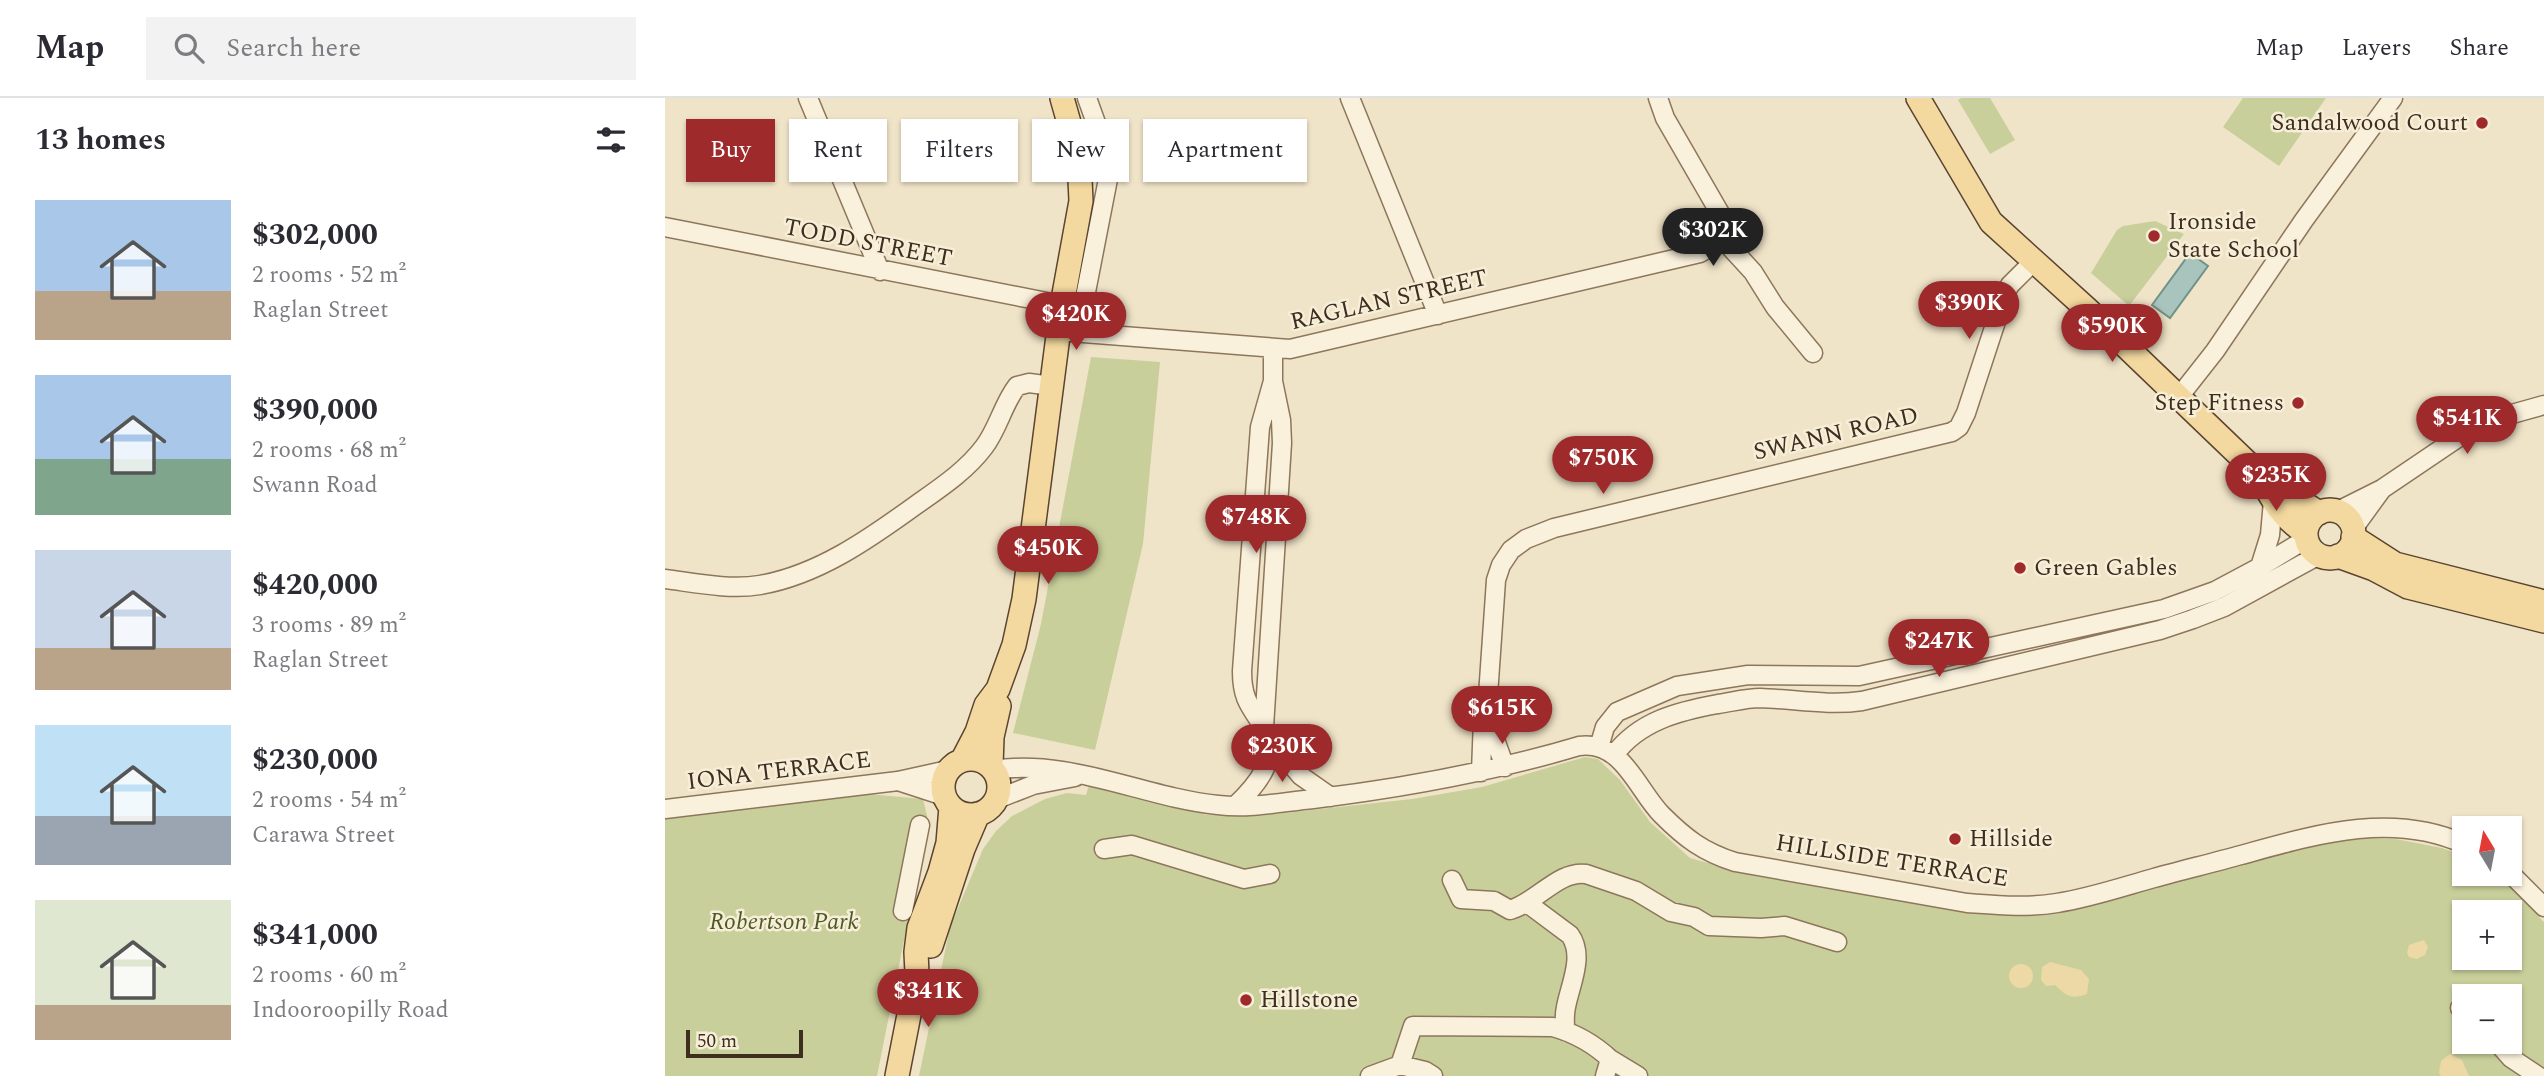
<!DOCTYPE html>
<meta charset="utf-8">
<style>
body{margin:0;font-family:Spectral,serif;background:#f2f2f3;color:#2b2b33;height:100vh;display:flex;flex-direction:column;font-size:26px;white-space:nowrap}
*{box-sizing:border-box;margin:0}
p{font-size:23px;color:#7c7c81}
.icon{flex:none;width:38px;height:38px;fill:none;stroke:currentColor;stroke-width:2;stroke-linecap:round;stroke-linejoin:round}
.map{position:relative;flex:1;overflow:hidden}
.drawer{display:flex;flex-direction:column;background:#fff;width:665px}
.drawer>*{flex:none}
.hud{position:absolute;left:21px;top:21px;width:665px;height:63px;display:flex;gap:14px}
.needle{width:46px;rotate:350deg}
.fabs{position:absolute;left:1787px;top:718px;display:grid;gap:14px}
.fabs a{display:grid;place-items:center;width:70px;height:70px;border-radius:0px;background:#fff;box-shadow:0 2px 5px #0004;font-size:35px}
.scale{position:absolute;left:21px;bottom:18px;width:117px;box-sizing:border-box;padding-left:7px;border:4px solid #3d2e20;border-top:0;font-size:19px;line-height:24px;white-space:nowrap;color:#3d2e20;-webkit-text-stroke:5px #f7eed8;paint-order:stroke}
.price{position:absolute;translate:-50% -60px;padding:0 16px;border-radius:24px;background:#9e2a2b;color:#fff;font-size:23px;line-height:46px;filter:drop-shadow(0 2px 4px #0008)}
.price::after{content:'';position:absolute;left:50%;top:42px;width:21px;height:16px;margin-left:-10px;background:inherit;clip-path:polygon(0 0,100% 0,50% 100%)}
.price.active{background:#222;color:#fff}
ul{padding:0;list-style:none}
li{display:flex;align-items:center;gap:21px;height:175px;padding:0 35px}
li span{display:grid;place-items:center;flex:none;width:196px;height:140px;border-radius:0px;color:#555}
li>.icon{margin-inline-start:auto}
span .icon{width:84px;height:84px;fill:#fffc;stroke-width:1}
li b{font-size:30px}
h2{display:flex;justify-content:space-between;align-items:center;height:84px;padding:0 35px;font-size:30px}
.chip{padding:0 24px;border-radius:0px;background:#fff;box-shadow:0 2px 5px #0004;font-size:24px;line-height:63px}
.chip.active{background:#9e2a2b;color:#fff}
header{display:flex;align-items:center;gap:42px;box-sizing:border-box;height:98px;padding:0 35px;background:#fff;border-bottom:2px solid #e1e1e2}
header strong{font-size:33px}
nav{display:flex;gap:38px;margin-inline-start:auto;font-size:24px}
.search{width:490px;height:63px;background:#f2f2f3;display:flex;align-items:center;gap:18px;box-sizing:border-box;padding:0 24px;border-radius:0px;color:#7c7c81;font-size:26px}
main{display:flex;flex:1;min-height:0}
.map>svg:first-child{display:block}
.green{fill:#c9cf9b;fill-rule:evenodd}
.sand{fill:#ecd9a5}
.water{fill:#a9c4bc;stroke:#6f938a;stroke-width:2}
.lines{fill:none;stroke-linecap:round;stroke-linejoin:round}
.minor-casing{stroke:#8d765c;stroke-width:21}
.major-casing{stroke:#5b4430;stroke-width:26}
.minor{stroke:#faf1dc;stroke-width:18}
.major{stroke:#f3d9a0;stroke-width:23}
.poi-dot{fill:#9e2a2b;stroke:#f7eed8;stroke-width:2.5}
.labels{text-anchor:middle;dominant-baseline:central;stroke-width:5;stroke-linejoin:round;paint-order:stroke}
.poi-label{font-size:24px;fill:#3d2e20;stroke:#f7eed8;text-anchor:start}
.street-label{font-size:24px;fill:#3d2e20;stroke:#f7eed8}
.park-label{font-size:24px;font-style:italic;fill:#4d5a26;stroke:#f7eed8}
</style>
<header>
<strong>Map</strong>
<div class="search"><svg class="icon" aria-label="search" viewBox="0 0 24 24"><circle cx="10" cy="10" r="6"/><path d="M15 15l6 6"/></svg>Search here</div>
<nav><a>Map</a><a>Layers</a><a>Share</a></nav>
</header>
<main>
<section class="drawer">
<h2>13 homes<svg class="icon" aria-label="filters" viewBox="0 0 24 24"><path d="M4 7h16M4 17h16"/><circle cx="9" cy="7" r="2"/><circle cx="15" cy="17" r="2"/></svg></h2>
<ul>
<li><span style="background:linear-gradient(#a9c7e8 65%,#b9a48a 0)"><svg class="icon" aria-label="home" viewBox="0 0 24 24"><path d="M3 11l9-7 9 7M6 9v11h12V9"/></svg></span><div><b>$302,000</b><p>2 rooms · 52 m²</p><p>Raglan Street</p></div></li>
<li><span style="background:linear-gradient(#a9c7e8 60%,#7fa58c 0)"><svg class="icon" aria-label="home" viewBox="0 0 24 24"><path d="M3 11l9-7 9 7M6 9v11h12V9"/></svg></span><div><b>$390,000</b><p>2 rooms · 68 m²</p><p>Swann Road</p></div></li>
<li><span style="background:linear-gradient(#c9d6e8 70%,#b9a48a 0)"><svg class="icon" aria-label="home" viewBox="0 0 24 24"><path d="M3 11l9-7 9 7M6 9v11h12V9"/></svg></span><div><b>$420,000</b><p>3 rooms · 89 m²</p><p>Raglan Street</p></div></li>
<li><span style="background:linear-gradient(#bfe0f5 65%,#9aa5b1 0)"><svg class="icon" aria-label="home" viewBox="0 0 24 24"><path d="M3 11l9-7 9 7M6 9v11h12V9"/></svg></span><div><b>$230,000</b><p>2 rooms · 54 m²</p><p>Carawa Street</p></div></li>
<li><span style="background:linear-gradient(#dfe7d0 75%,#b9a48a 0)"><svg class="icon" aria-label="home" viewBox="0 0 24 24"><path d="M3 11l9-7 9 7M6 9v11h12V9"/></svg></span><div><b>$341,000</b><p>2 rooms · 60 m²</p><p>Indooroopilly Road</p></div></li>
</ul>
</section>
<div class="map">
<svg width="1879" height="978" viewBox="0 0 1879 978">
<rect width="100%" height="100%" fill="#f0e4c8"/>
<!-- green -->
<path class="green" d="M1296 0H1325L1350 42 1325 56 1293 2Z
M1578 0H1661L1614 68 1558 29Z
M1490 123 1519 136 1464 208 1426 175 1452 132 1458 128Z
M426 259 495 264 478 446 430 652 348 635 376 526Z
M920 659 933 661 955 682 985 724 1025 760 1090 778 1331 817 1385 815 1445 803 1518 781 1657 745 1695 740 1731 741 1777 750 1799 758V775H1827L1845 789 1879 824V978H254L285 829 318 751 331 733 347 718 380 701 402 695 421 697 425 684 518 712 543 717 592 718 747 701 817 689ZM1799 814H1844V859H1799ZM1799 898H1844V943H1799Z
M193 695 258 701 263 722 212 978H0V720Z"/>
<!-- sand -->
<path class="sand" d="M1759 842 1763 849 1760 857 1752 861 1744 859 1742 855 1744 847Z
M1385 864 1416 872 1424 881 1422 896C1407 902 1401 898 1390 887L1381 888 1376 882 1377 869Z
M1344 878a12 12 0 1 1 24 0a12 12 0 1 1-24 0Z
M1785 956 1797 962 1804 978H1776L1774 975 1776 963Z"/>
<!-- water -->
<path class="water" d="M1525 155 1543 168 1505 220 1487 207Z"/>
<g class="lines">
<defs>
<path id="minor" d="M143 0 215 173
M685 0 773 217
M0 129 397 207
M1055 138 1088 174 1110 209 1148 255
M393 233 625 251 1035 155 1047 148 1055 138 1056 117 1000 20 993 0
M413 235 443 81 440 50 422 0
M1513 300 1550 253 1639 122 1728 0
M1673 413 1717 391 1794 339 1829 321 1879 307
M1688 431 1717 391
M1595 469 1605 437 1608 403
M0 481C31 485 64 492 95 487 153 477 204 441 251 407 275 390 301 373 319 349 333 331 338 306 352 288L364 285 387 288
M599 629 617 345 616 322 608 283V250
M602 638 636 678 666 699
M934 649 940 629 952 614 1012 588 1083 577 1194 578 1499 511 1550 493 1595 469 1641 441
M949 657C974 623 1014 613 1053 606 1067 604 1081 600 1095 600 1129 601 1163 608 1197 603L1495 532 1528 521 1559 509 1654 457
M840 669 828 636 822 612 831 482 836 467 846 452 861 441 889 430 1287 334 1294 329 1301 315 1340 196 1345 187 1369 163
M328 672C405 660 477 699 553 707 585 711 617 704 648 701 738 690 827 674 914 648 958 642 972 692 997 717 1020 740 1038 754 1070 764L1302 805C1331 807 1362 810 1392 805 1425 800 1457 789 1489 780 1518 772 1547 765 1576 757 1649 737 1726 713 1799 746
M816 674 818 622
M233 683 279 698
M332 701 368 687 410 679
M570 708C591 688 617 659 598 628 584 607 577 600 577 573L595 329 608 283
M0 711 233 683 283 672
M439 751 467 747 579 781 605 776
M1844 774 1879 809
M787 782 796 801 829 803 845 812C872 804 894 772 921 776L971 793 1006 814 1029 819 1044 828 1096 830 1120 828 1172 844
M862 805 905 837C920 858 905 887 901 909 899 917 900 925 900 933
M238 813 255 727
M1795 910 1799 914
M1831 943 1846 960 1873 978
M945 961 973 978
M705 978 735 967
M768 978 760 973 735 967 748 928 888 929C909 935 929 946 945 961L940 978"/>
<path id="major" d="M1253 0 1326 124 1423 212 1596 378 1654 415
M1597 381C1607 404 1620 422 1641 435
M1641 436a24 24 0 1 1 48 0a24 24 0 1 1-48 0Z
M1688 439 1730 466 1879 504
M1673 458 1709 471 1743 489 1879 523
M278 689a28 28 0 1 1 56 0a28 28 0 1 1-56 0Z
M298 661 312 634 321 607 333 591 349 547 359 501 397 207 416 103 414 60 397 0
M326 668 327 639 334 608
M266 848 298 751 313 716
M232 978 252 876 251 854 254 830 275 774 283 745 286 709"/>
</defs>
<!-- minor casing -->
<use href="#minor" class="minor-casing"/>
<!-- major casing -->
<use href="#major" class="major-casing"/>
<!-- minor -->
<use href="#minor" class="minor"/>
<!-- major -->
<use href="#major" class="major"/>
</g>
<!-- markers -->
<g class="poi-dot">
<circle cx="1817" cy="25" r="7"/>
<circle cx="1489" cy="138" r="7"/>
<circle cx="1633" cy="305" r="7"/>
<circle cx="1355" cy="470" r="7"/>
<circle cx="1290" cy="741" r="7"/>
<circle cx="581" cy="902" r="7"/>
</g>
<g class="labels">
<!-- poi labels -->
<g class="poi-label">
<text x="1803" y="25" text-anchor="end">Sandalwood Court</text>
<text x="1503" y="124">Ironside<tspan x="1503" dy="28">State School</tspan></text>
<text x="1619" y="305" text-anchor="end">Step Fitness</text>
<text x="1369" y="470">Green Gables</text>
<text x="1304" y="741">Hillside</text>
<text x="595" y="902">Hillstone</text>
</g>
<!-- street labels -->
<g class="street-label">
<text transform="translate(203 145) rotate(11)">TODD STREET</text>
<text transform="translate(724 202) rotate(-13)">RAGLAN STREET</text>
<text transform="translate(1171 336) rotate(-13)">SWANN ROAD</text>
<text transform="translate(114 673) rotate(-7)">IONA TERRACE</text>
<text transform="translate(1227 763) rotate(9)">HILLSIDE TERRACE</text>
</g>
<!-- park labels -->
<g class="park-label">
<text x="119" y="824">Robertson Park</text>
</g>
</g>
</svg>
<div class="fabs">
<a><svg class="needle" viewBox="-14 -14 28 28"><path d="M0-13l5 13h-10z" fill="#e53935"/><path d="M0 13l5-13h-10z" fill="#7c7c81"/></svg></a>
<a>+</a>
<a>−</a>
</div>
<div class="scale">50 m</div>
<b class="price active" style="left:1048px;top:170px">$302K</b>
<b class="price" style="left:1304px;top:243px">$390K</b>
<b class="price" style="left:411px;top:254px">$420K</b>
<b class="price" style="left:1447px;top:266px">$590K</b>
<b class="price" style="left:1802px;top:358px">$541K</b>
<b class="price" style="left:938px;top:398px">$750K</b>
<b class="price" style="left:1611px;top:415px">$235K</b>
<b class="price" style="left:591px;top:457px">$748K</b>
<b class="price" style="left:383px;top:488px">$450K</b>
<b class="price" style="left:1274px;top:581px">$247K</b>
<b class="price" style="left:837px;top:648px">$615K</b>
<b class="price" style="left:617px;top:686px">$230K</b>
<b class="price" style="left:263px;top:931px">$341K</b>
<div class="hud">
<a class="chip active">Buy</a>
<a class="chip">Rent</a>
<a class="chip">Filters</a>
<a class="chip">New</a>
<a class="chip">Apartment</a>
</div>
</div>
</main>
